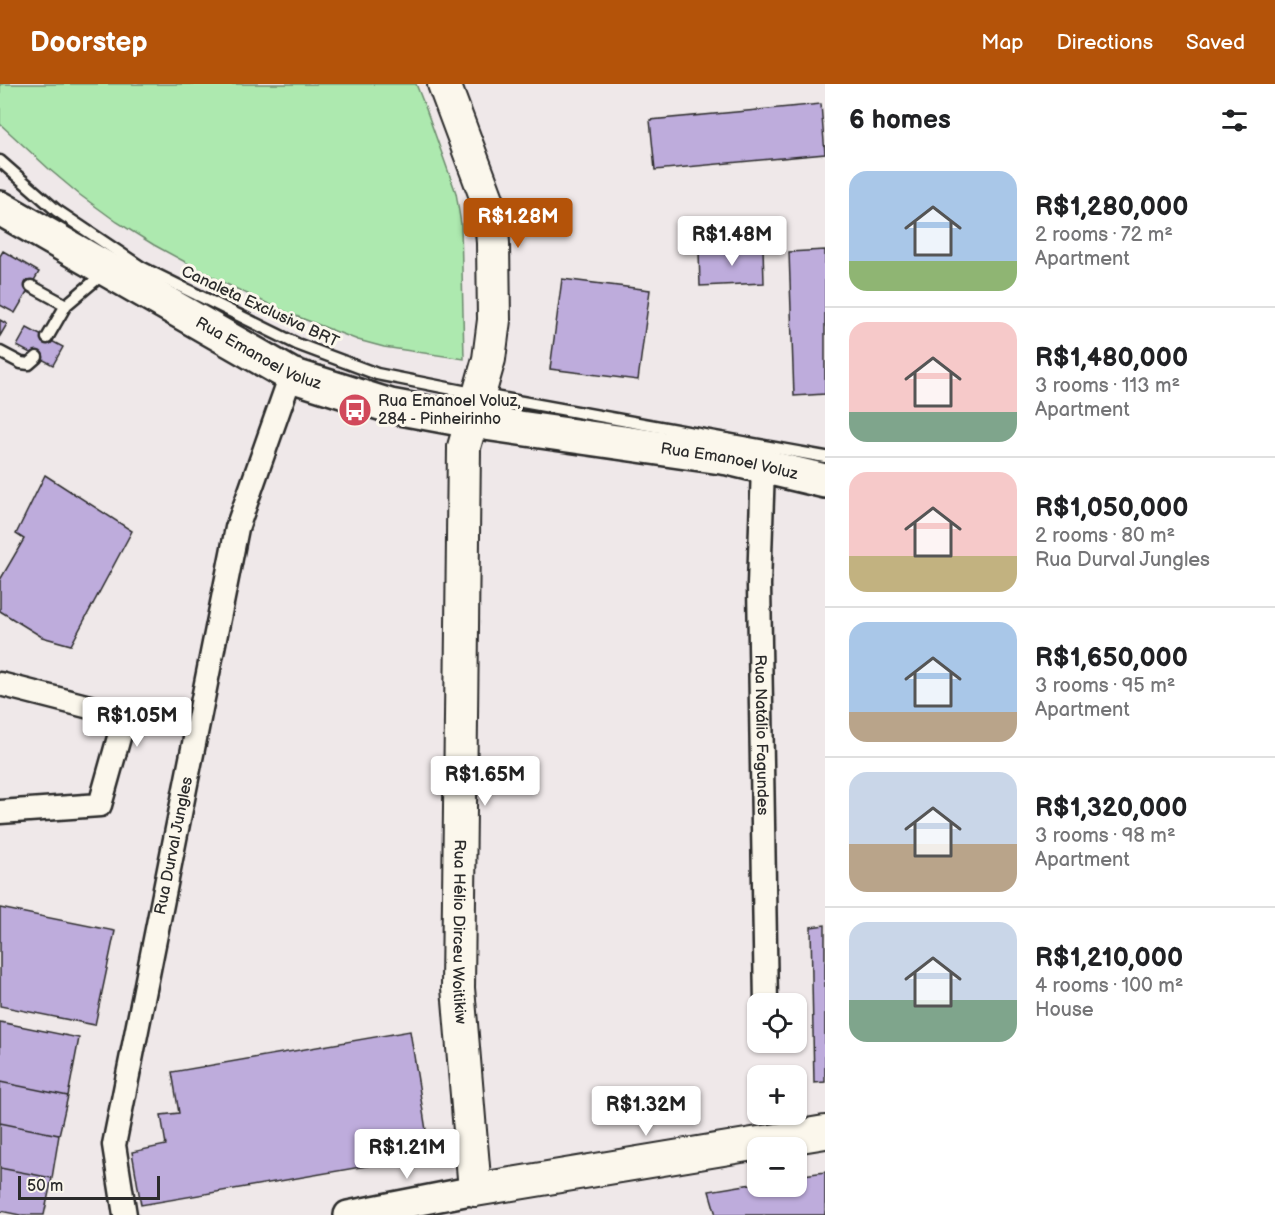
<!DOCTYPE html>
<meta charset="utf-8">
<style>
body{margin:0;font-family:"Balsamiq Sans",sans-serif;background:#f2f2f2;color:#202124;height:100vh;display:flex;flex-direction:column;font-size:22px;white-space:nowrap}
*{box-sizing:border-box;margin:0}
p{font-size:20px;color:#757577}
.icon{flex:none;width:33px;height:33px;fill:none;stroke:currentColor;stroke-width:2;stroke-linecap:round;stroke-linejoin:round}
.map{position:relative;flex:1;overflow:hidden}
.panel{display:flex;flex-direction:column;background:#fff;width:450px}
.panel>*{flex:none}
.fabs{position:absolute;left:747px;top:909px;display:grid;gap:12px}
.fabs a{display:grid;place-items:center;width:60px;height:60px;border-radius:12px;background:#fff;box-shadow:0 2px 4px #0004;font-size:30px}
.scale{position:absolute;left:18px;bottom:15px;width:142px;box-sizing:border-box;padding-left:6px;border:3px solid #2b2b2b;border-top:0;font-size:16px;line-height:21px;white-space:nowrap;color:#2b2b2b;-webkit-text-stroke:4px #fbf7ec;paint-order:stroke}
.price{position:absolute;translate:-50% -51px;padding:0 14px;border-radius:6px;background:#fff;color:#222;font-size:20px;line-height:39px;filter:drop-shadow(0 2px 3px #0008)}
.price::after{content:'';position:absolute;left:50%;top:36px;width:18px;height:14px;margin-left:-9px;background:inherit;clip-path:polygon(0 0,100% 0,50% 100%)}
.price.on{background:#b45309;color:#fff}
ul{padding:0;list-style:none}
li{display:flex;align-items:center;gap:18px;height:150px;padding:0 24px}
li+li{border-top:2px solid #e0e0e0}
li span{display:grid;place-items:center;flex:none;width:168px;height:120px;border-radius:18px;color:#555}
li>.icon{margin-inline-start:auto}
span .icon{width:72px;height:72px;fill:#fffc;stroke-width:1}
li b{font-size:26px}
h2{display:flex;justify-content:space-between;align-items:center;height:72px;padding:0 24px;font-size:26px}
header{display:flex;align-items:center;gap:36px;box-sizing:border-box;height:84px;padding:0 30px;background:#b45309;color:#fff}
header strong{font-size:28px}
nav{display:flex;gap:33px;margin-inline-start:auto;font-size:21px}
main{display:flex;flex:1;min-height:0}
.map>svg:first-child{display:block}
.green{fill:#ade9af;stroke:#6c8a6d;stroke-width:1.5}
.building{fill:#beacdc;stroke:#2b2b2b;stroke-width:1.5}
.lines{fill:none;stroke-linecap:round;stroke-linejoin:round}
.service-casing{stroke:#2b2b2b;stroke-width:15}
.minor-casing{stroke:#2b2b2b;stroke-width:27}
.tertiary-casing{stroke:#2b2b2b;stroke-width:32}
.secondary-casing{stroke:#2b2b2b;stroke-width:36}
.primary-casing{stroke:#2b2b2b;stroke-width:38}
.service{stroke:#fbf7ec;stroke-width:10}
.minor{stroke:#fbf7ec;stroke-width:22}
.tertiary{stroke:#fbf7ec;stroke-width:27}
.secondary{stroke:#fbf7ec;stroke-width:32}
.primary{stroke:#fbf7ec;stroke-width:33}
.labels{text-anchor:middle;dominant-baseline:central;stroke-width:6;stroke-linejoin:round;paint-order:stroke}
.street-label{font-size:16px;fill:#2b2b2b;stroke:#fbf7ec}
.poi-label{font-size:16px;fill:#2b2b2b;stroke:#fbf7ec;text-anchor:start}
</style>
<header>
<strong>Doorstep</strong>
<nav><a>Map</a><a>Directions</a><a>Saved</a></nav>
</header>
<main>
<div class="map">
<svg width="825" height="1131" viewBox="0 0 825 1131">
<rect width="100%" height="100%" fill="#efe8e9"/>
<filter id="ink" filterUnits="userSpaceOnUse"><feTurbulence type="fractalNoise" baseFrequency=".0167" numOctaves="2"/><feDisplacementMap in="SourceGraphic" scale="12" xChannelSelector="R" yChannelSelector="G"/><feConvolveMatrix kernelMatrix="1 2 1 2 8 2 1 2 1" color-interpolation-filters="sRGB"/></filter>
<g filter="url(#ink)">
<!-- green -->
<path class="green" d="M0 0H416L426 25 456 109 461 140 464 275 384 263 358 256 288 229 220 197 154 161 117 138 80 111 49 85 0 40Z"/>
<!-- building -->
<path class="building" d="M821 20 825 70 655 86 650 36Z
M763 164 764 199 700 202 699 167Z
M825 166V310L794 312 789 168Z
M3 167 39 188 15 229 0 221V172Z
M562 195 650 206 638 296 550 285Z
M0 236 7 240 0 252Z
M27 244 63 263 53 281 17 262Z
M45 391 132 447 71 561 42 553 0 527V496L24 455 16 450Z
M0 824 115 847 95 941 0 922Z
M825 841V998L814 999 811 843Z
M0 938 79 954 68 1012 0 998Z
M410 947 430 1071 141 1121 132 1068 166 1061 161 1031 179 1029 172 988Z
M0 998 68 1012 59 1051 0 1039Z
M0 1039 59 1051 52 1094 0 1084Z
M0 1084 52 1094 44 1131H20L0 1127Z
M825 1088V1131H716L709 1107 758 1099V1102H796V1092Z"/>
<g class="lines">
<defs>
<path id="service" d="M0 77 56 126 141 183 297 260 377 290 478 310 825 373
M31 202 66 221 104 189
M47 254 66 221
M0 268 21 279 29 280 37 273"/>
<g id="minor">
<path id="s1" d="M763 383 759 501 766 920"/>
<path d="M0 600 125 632 100 721 0 728"/>
<path id="s2" d="M125 1131 114 1061 237 444 291 291"/>
</g>
<path id="tertiary" d="M348 1131 475 1106"/>
<g id="secondary">
<path id="s3" d="M444 0 490 123 493 159 494 236 489 275 464 363 458 904 475 1106 825 1048"/>
</g>
<g id="primary">
<path id="s4" d="M0 124 291 291 390 322 471 337 728 374 825 397"/>
</g>
</defs>
<!-- service casing -->
<use href="#service" class="service-casing"/>
<!-- minor casing -->
<use href="#minor" class="minor-casing"/>
<!-- tertiary casing -->
<use href="#tertiary" class="tertiary-casing"/>
<!-- secondary casing -->
<use href="#secondary" class="secondary-casing"/>
<!-- primary casing -->
<use href="#primary" class="primary-casing"/>
<!-- service -->
<use href="#service" class="service"/>
<!-- minor -->
<use href="#minor" class="minor"/>
<!-- tertiary -->
<use href="#tertiary" class="tertiary"/>
<!-- secondary -->
<use href="#secondary" class="secondary"/>
<!-- primary -->
<use href="#primary" class="primary"/>
</g>
</g>
<!-- icons -->
<defs>
<symbol id="bus-disc" viewBox="-11 -11 22 22"><circle r="9.5" fill="#d1495b" stroke="#fbf7ec"/><path d="M-5-6H5V4H4V6H2V4H-2V6H-4V4H-5ZM-3.5-4V0h7V-4ZM-3.5 1.2v1.5H-2V1.2ZM2 1.2v1.5H3.5V1.2Z" fill="#fff"/></symbol>
</defs>
<g fill-rule="evenodd">
<use href="#bus-disc" x="336" y="307" width="38" height="38"/>
</g>
<g class="labels">
<!-- street labels -->
<g class="street-label">
<text transform="translate(260 223) rotate(25)">Canaleta Exclusiva BRT</text>
<text stroke="none"><textPath href="#s4" startOffset="297">Rua Emanoel Voluz</textPath></text>
<text stroke="none"><textPath href="#s4" startOffset="783">Rua Emanoel Voluz</textPath></text>
<text stroke="none"><textPath href="#s1" startOffset="268">Rua Natálio Fagundes</textPath></text>
<text stroke="none"><textPath href="#s2" startOffset="376">Rua Durval Jungles</textPath></text>
<text stroke="none"><textPath href="#s3" startOffset="860">Rua Hélio Dirceu Woitikiw</textPath></text>
</g>
<!-- poi labels -->
<g class="poi-label">
<text x="378" y="317">Rua Emanoel Voluz,<tspan x="378" dy="18">284 - Pinheirinho</tspan></text>
</g>
</g>
</svg>
<div class="fabs">
<a><svg class="icon" aria-label="locate" viewBox="0 0 24 24"><circle cx="12" cy="12" r="6"/><path d="M12 2v4M12 18v4M2 12h4M18 12h4"/></svg></a>
<a>+</a>
<a>−</a>
</div>
<div class="scale">50 m</div>
<b class="price on" style="left:518px;top:165px">R$1.28M</b>
<b class="price" style="left:732px;top:183px">R$1.48M</b>
<b class="price" style="left:137px;top:664px">R$1.05M</b>
<b class="price" style="left:485px;top:723px">R$1.65M</b>
<b class="price" style="left:646px;top:1053px">R$1.32M</b>
<b class="price" style="left:407px;top:1096px">R$1.21M</b>
</div>
<section class="panel">
<h2>6 homes<svg class="icon" aria-label="filters" viewBox="0 0 24 24"><path d="M4 7h16M4 17h16"/><circle cx="9" cy="7" r="2"/><circle cx="15" cy="17" r="2"/></svg></h2>
<ul>
<li><span style="background:linear-gradient(#a9c7e8 75%,#8fb573 0)"><svg class="icon" aria-label="home" viewBox="0 0 24 24"><path d="M3 11l9-7 9 7M6 9v11h12V9"/></svg></span><div><b>R$1,280,000</b><p>2 rooms · 72 m²</p><p>Apartment</p></div></li>
<li><span style="background:linear-gradient(#f6c9c9 75%,#7fa58c 0)"><svg class="icon" aria-label="home" viewBox="0 0 24 24"><path d="M3 11l9-7 9 7M6 9v11h12V9"/></svg></span><div><b>R$1,480,000</b><p>3 rooms · 113 m²</p><p>Apartment</p></div></li>
<li><span style="background:linear-gradient(#f6c9c9 70%,#c2b280 0)"><svg class="icon" aria-label="home" viewBox="0 0 24 24"><path d="M3 11l9-7 9 7M6 9v11h12V9"/></svg></span><div><b>R$1,050,000</b><p>2 rooms · 80 m²</p><p>Rua Durval Jungles</p></div></li>
<li><span style="background:linear-gradient(#a9c7e8 75%,#b9a48a 0)"><svg class="icon" aria-label="home" viewBox="0 0 24 24"><path d="M3 11l9-7 9 7M6 9v11h12V9"/></svg></span><div><b>R$1,650,000</b><p>3 rooms · 95 m²</p><p>Apartment</p></div></li>
<li><span style="background:linear-gradient(#c9d6e8 60%,#b9a48a 0)"><svg class="icon" aria-label="home" viewBox="0 0 24 24"><path d="M3 11l9-7 9 7M6 9v11h12V9"/></svg></span><div><b>R$1,320,000</b><p>3 rooms · 98 m²</p><p>Apartment</p></div></li>
<li><span style="background:linear-gradient(#c9d6e8 65%,#7fa58c 0)"><svg class="icon" aria-label="home" viewBox="0 0 24 24"><path d="M3 11l9-7 9 7M6 9v11h12V9"/></svg></span><div><b>R$1,210,000</b><p>4 rooms · 100 m²</p><p>House</p></div></li>
</ul>
</section>
</main>
